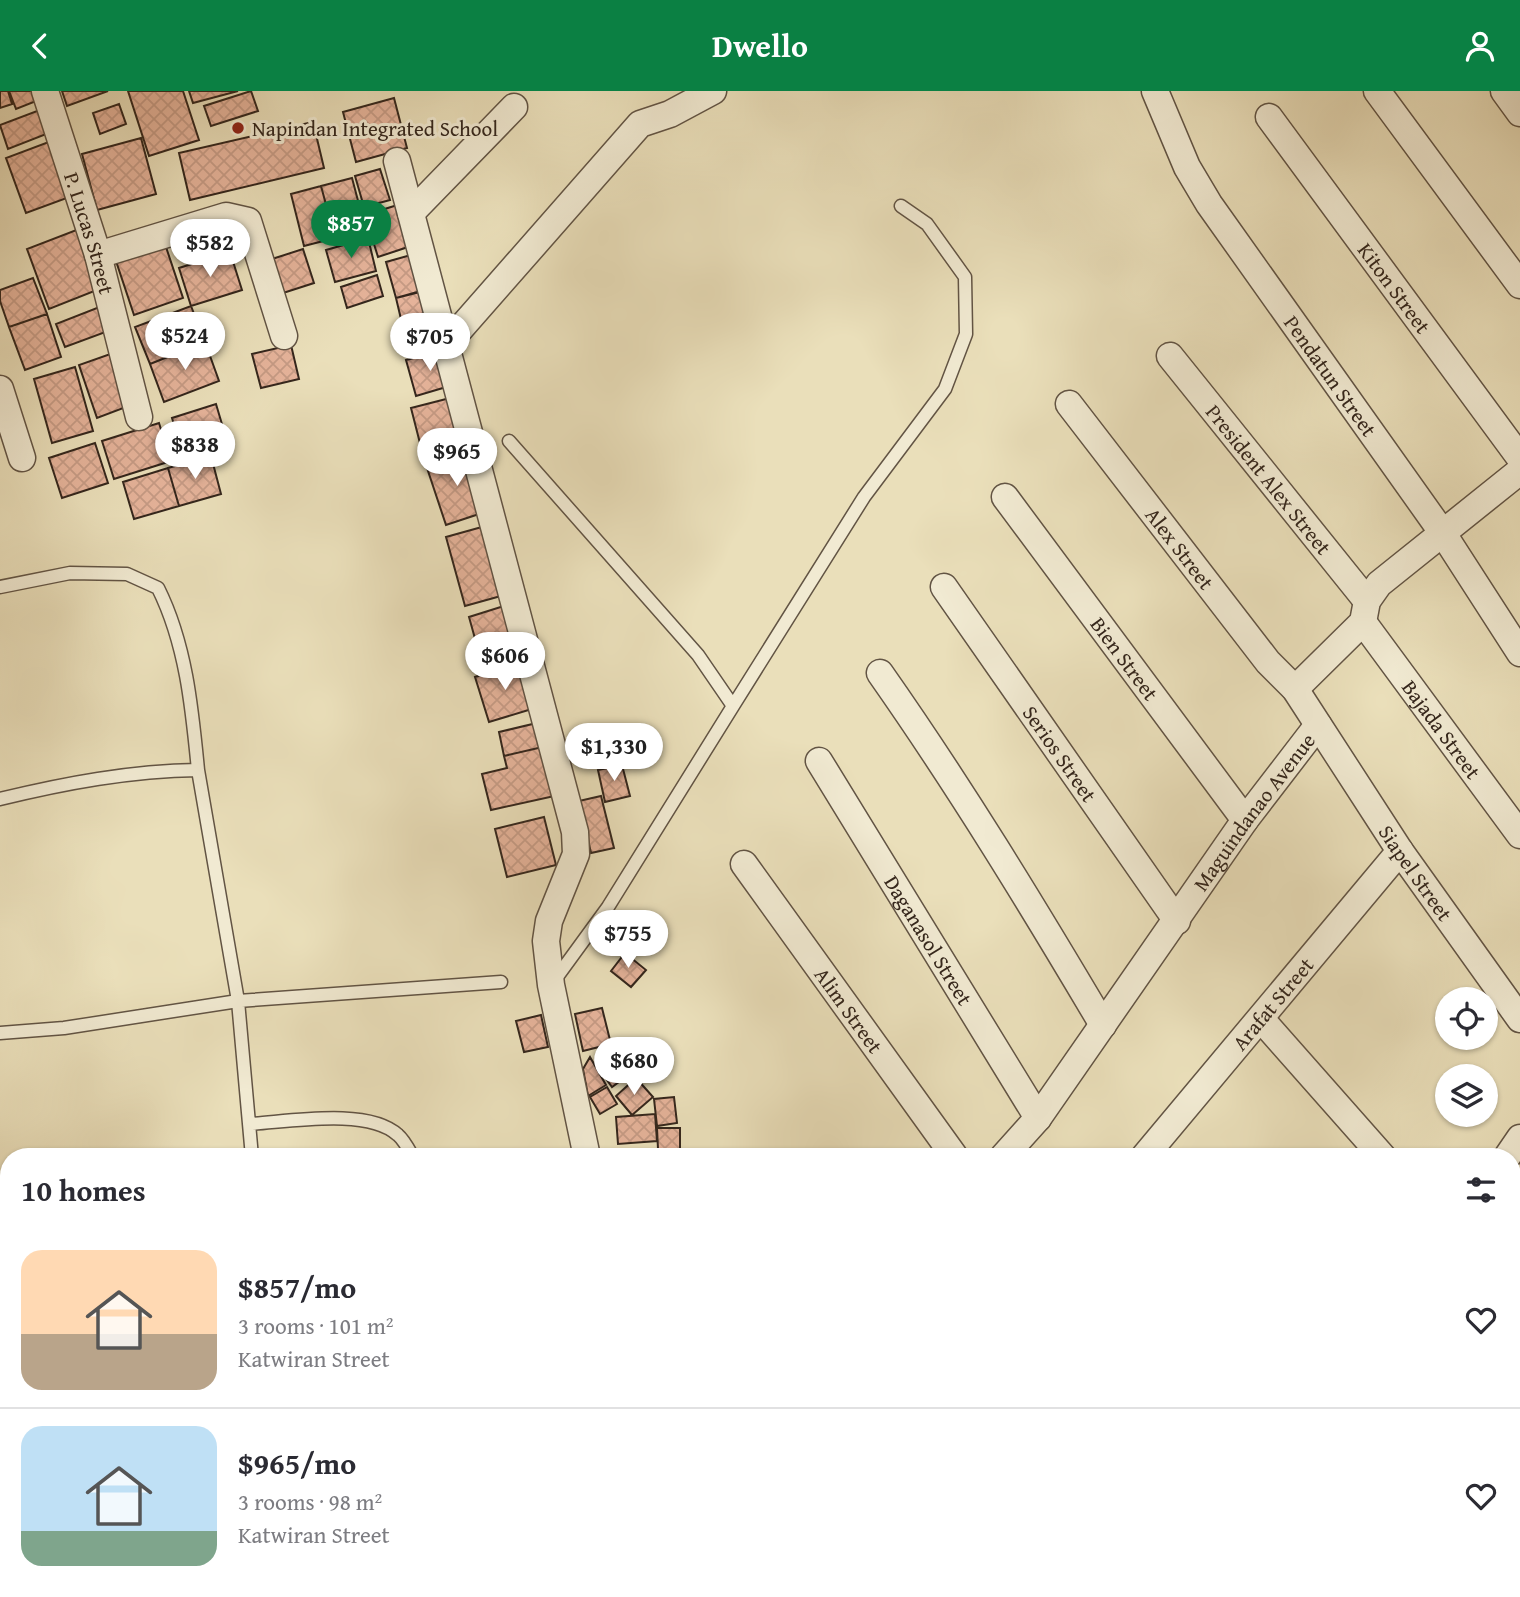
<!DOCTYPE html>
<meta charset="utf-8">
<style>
body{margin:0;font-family:"Gentium Book Plus",serif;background:#f2f2f3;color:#2b2b33;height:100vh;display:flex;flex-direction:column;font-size:26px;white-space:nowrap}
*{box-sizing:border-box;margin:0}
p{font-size:23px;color:#7c7c81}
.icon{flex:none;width:38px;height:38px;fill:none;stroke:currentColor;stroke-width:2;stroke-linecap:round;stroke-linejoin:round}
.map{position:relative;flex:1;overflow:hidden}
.details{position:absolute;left:0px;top:1057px;width:1521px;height:450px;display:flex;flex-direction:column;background:#fff;border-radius:28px 28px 0 0;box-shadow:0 2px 5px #0004}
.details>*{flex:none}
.fabs{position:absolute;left:1435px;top:896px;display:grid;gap:14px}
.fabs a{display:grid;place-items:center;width:63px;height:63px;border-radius:50%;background:#fff;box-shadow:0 2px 5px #0004;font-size:35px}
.price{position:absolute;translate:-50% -60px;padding:0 16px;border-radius:24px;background:#fff;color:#222;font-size:23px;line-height:46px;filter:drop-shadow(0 2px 4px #0008)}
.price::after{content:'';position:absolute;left:50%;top:42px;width:21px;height:16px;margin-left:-10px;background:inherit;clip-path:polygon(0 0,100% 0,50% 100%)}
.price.active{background:#0b8043;color:#fff}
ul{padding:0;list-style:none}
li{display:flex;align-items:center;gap:21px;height:175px;padding:0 21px}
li+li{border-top:2px solid #e1e1e2}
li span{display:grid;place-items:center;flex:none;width:196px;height:140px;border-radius:21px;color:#555}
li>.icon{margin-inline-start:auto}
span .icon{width:84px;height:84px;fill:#fffc;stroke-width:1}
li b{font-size:30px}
h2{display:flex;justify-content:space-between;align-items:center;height:84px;padding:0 21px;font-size:30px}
header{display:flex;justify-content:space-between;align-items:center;height:91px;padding:0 21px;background:#0b8043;color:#fff;font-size:32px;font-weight:700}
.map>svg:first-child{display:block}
.building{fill:url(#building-cross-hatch);stroke:#34261c;stroke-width:2}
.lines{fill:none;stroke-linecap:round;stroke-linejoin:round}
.lane-casing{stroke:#625444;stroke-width:15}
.street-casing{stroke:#625444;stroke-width:29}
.secondary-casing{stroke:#34261c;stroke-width:39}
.lane{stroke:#f1ead2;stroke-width:12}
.street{stroke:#f1ead2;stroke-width:26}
.secondary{stroke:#f1ead2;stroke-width:37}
.poi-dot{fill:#8f2418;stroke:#f1ead2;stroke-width:2.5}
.labels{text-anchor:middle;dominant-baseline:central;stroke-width:6;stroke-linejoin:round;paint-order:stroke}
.poi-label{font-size:21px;fill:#34261c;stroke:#f1ead2;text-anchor:start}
.street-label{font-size:21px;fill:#34261c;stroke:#f1ead2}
</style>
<header><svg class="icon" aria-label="back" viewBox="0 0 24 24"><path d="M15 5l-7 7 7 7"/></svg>Dwello<svg class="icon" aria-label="person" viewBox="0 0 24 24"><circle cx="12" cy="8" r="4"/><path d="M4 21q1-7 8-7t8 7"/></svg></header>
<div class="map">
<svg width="1520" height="1506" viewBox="0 0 1520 1506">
<defs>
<pattern id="building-cross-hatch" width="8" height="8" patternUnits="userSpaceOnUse" patternTransform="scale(1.75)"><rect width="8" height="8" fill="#e5b39a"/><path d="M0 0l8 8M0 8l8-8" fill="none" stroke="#c59a84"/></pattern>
</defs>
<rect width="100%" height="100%" fill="#eadfba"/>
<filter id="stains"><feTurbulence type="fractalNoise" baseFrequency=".00286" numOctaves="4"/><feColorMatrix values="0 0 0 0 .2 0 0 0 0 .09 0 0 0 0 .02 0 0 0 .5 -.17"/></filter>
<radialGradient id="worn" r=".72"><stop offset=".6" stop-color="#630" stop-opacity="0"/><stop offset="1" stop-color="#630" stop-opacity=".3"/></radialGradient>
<!-- building -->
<path class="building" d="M0 0H8L12 13 0 17Z
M9 0H42L44 7 16 18Z
M62 0H108L67 15Z
M128 0H183L199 49 149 65Z
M189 0H238L193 12Z
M251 0 258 20 211 35 204 15Z
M394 7 407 57 356 71 343 21Z
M119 13 126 33 100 43 93 22Z
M45 17 54 40 8 58 0 34Z
M313 31 324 77 190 109 179 62Z
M141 47 156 103 97 119 82 63Z
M54 49 75 104 26 122 6 67Z
M380 78 390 109 364 116 355 85Z
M352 87 366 140 335 147 321 95Z
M321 95 335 147 304 155 291 103Z
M404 112 417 153 378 166 365 124Z
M79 138 102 197 49 218 27 158Z
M368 147 376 180 335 191 326 159Z
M165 153 183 207 134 224 116 170Z
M303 158 314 192 280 203 269 169Z
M230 161 242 199 191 215 179 177Z
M418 162 428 198 396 207 386 171Z
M377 184 383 205 347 217 341 196Z
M33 187 47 223 9 236 0 210V199Z
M428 199 437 237 405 245 396 207Z
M102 215 111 239 65 256 56 233Z
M191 215 205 251 150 273 135 236Z
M47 223 61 266 25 279 9 236Z
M205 251 219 290 164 311 150 273Z
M291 254 299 288 261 297 252 263Z
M444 259 453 294 416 305 406 269Z
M116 261 134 313 97 327 79 274Z
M75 276 93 340 52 352 34 288Z
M454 306 466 352 423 364 411 317Z
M216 313 227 350 183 364 172 327Z
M159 332 171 370 114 388 102 350Z
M95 352 108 392 62 407 49 367Z
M469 360 488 420 446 434 426 374Z
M211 365 221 403 179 415 168 377Z
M168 377 179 415 134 428 123 391Z
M489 434 508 503 465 515 446 446Z
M507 514 518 551 479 562 469 526Z
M521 571 535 617 489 631 475 586Z
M541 631 547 655 504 665 499 641Z
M641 634 647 659 618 666 612 642Z
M547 655 559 704 491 719 482 683 507 677 504 665Z
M622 674 630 705 605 711 598 679Z
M601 705 614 757 591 762 579 710Z
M544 726 556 774 507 786 495 738Z
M625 862 646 879 631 896 611 880Z
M602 917 611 953 583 960 575 923Z
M541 924 548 956 524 961 516 930Z
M616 961 631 982 612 996 597 975Z
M590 966 606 994 588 1005 583 978Z
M636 987 653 1006 632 1024 616 1005Z
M607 996 617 1013 600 1023 590 1006Z
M674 1006 677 1032 657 1035 654 1008Z
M655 1023 657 1050 618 1053 616 1026Z
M657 1037H680V1058H658Z
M630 1058H653V1066H630Z
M676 1059H700V1066H676Z
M674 1060V1066H655V1061Z
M623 1498H653V1506H623Z
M694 1498 704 1506H687Z
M734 1498H772L773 1499 767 1506H728Z
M782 1498H808L803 1506H786L780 1501Z
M810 1499 819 1506H805Z"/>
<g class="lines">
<defs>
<path id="lane" d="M509 350 698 564 733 615 608 816 554 890
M0 496 70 482 127 483 158 497C186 553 192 617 198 679
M733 615 864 406 945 298 966 243 965 186 927 133 901 115
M0 708C66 692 130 680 198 679L238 910 252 1066
M0 942 64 937 238 910 501 891
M249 1033C287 1031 368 1016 398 1044 404 1049 409 1059 413 1066
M23 1498 24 1506
M293 1498 294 1506"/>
<g id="street">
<path id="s1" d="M45 0 98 164 139 326"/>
<path id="s2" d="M1155 0 1187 76 1209 113 1442 441 1520 562"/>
<path d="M1377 0 1520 194"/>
<path d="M1504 0 1520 22"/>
<path id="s3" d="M1269 26 1520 367"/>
<path d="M397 70 575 741 576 763 549 830 546 850 551 894 587 1066"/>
<path d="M411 122 514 16"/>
<path d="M98 164 226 125 248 130 284 245"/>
<path d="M446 254 640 33 670 23 713 0"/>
<path id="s4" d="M1170 265 1367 510"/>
<path d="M0 298 22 367"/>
<path id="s5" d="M1069 313 1268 571 1295 598 1400 760 1520 928"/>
<path id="s6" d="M1005 406 1245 729"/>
<path id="s7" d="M944 496 1177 830"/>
<path id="s8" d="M1363 531 1520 744"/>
<path d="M880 582C960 696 1032 814 1103 934"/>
<path d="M1295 598 1363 531 1367 510 1379 493 1520 380"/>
<path id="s9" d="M819 670 1038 1027"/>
<path id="s10" d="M744 773 955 1066"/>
<path d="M1261 928 1383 1066"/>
<path id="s11" d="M1003 1066 1038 1027 1245 729 1318 634"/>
<path id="s12" d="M1144 1066 1400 760"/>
<path d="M1507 1066 1520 1047"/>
<path d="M1512 1278 1520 1266"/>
<path d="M1512 1404 1520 1393"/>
<path d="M913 1506 919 1498"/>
<path d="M990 1506 995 1498"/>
<path d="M1069 1506 1074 1498"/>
<path d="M1201 1506 1207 1498"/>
<path d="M1352 1506 1358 1498"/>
<path d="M1442 1506 1447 1498"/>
</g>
<path id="secondary" d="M868 1498 881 1506
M666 1506V1498"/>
</defs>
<!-- lane casing -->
<use href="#lane" class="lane-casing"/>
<!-- street casing -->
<use href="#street" class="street-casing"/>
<!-- secondary casing -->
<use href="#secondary" class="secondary-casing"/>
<!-- lane -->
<use href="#lane" class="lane"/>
<!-- street -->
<use href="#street" class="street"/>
<!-- secondary -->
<use href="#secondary" class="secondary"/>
</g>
<!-- markers -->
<circle class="poi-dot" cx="238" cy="37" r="7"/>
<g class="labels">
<!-- poi labels -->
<g class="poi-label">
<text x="252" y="37">Napindan Integrated School</text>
</g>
<!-- street labels -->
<g class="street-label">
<text stroke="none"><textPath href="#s1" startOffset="149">P. Lucas Street</textPath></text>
<text stroke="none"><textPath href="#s3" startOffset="212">Kiton Street</textPath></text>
<text stroke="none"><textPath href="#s2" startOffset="336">Pendatun Street</textPath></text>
<text stroke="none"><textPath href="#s4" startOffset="158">President Alex Street</textPath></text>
<text stroke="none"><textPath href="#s5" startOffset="182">Alex Street</textPath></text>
<text stroke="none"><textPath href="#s6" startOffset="201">Bien Street</textPath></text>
<text stroke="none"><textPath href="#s8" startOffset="133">Bajada Street</textPath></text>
<text stroke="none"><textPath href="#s7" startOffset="203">Serios Street</textPath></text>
<text stroke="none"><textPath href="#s11" startOffset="427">Maguindanao Avenue</textPath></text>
<text stroke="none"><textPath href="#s5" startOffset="584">Siapel Street</textPath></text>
<text stroke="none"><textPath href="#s9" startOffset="210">Daganasol Street</textPath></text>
<text stroke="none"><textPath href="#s12" startOffset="200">Arafat Street</textPath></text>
<text stroke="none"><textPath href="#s10" startOffset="180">Alim Street</textPath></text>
</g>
</g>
<rect width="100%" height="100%" filter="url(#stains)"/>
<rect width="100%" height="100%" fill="url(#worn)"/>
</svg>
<div class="fabs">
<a><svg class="icon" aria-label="locate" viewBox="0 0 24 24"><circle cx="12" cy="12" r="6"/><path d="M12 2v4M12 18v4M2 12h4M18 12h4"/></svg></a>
<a><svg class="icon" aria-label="layers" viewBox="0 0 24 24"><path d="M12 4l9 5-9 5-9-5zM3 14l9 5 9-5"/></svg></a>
</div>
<b class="price active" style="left:351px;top:169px">$857</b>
<b class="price" style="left:210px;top:188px">$582</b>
<b class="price" style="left:185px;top:281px">$524</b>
<b class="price" style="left:430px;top:282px">$705</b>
<b class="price" style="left:195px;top:390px">$838</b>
<b class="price" style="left:457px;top:397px">$965</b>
<b class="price" style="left:505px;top:601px">$606</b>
<b class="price" style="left:614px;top:692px">$1,330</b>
<b class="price" style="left:628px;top:879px">$755</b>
<b class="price" style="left:634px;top:1006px">$680</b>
<section class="details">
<h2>10 homes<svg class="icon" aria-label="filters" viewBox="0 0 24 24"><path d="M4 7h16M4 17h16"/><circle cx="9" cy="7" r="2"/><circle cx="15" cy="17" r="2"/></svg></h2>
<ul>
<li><span style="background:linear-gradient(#ffd9b3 60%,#b9a48a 0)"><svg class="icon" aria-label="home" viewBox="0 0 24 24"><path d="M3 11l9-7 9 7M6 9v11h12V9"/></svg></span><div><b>$857/mo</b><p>3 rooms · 101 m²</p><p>Katwiran Street</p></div><svg class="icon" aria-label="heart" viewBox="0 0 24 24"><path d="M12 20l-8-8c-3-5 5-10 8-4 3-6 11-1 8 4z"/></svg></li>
<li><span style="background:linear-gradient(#bfe0f5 75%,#7fa58c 0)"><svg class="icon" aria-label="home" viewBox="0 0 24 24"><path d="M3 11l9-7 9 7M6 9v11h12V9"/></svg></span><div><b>$965/mo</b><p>3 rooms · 98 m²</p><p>Katwiran Street</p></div><svg class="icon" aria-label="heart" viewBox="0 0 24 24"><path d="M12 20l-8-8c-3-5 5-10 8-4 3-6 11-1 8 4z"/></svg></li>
</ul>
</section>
</div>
